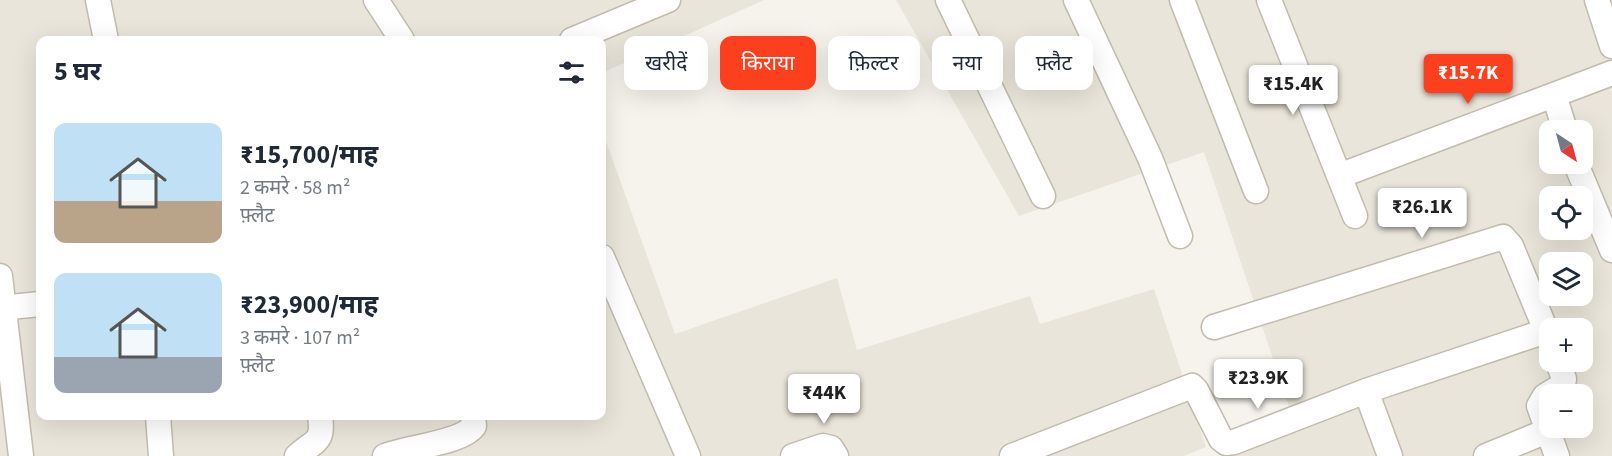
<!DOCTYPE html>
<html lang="hi">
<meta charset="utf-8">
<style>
body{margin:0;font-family:"Source Sans 3","Noto Sans Devanagari",sans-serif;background:#f2f2f3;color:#1f2937;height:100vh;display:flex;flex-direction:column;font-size:22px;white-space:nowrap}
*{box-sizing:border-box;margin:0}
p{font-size:20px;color:#747a83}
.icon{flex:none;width:33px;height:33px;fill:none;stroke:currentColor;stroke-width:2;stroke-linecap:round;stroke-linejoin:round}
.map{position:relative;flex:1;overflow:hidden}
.side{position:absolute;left:36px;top:36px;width:570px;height:384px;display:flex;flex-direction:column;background:#fff;border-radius:12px;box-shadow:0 6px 24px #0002}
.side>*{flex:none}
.guide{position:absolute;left:624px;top:36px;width:570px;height:54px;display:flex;gap:12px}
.needle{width:39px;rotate:144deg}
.controls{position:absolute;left:1539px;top:120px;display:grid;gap:12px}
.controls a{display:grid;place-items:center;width:54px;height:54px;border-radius:12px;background:#fff;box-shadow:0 6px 24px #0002;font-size:30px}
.price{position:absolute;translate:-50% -51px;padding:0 14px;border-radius:6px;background:#fff;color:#222;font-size:20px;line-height:39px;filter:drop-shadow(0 2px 3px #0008)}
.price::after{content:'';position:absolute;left:50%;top:36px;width:18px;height:14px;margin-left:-9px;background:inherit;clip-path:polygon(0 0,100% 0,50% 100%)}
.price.on{background:#fc3f1d;color:#fff}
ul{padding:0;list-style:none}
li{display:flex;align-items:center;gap:18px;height:150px;padding:0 18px}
li span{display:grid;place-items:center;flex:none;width:168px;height:120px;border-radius:12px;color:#555}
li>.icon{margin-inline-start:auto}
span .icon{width:72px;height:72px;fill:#fffc;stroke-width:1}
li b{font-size:26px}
h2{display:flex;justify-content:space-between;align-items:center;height:72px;padding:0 18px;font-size:26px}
.pill{padding:0 21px;border-radius:12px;background:#fff;box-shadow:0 6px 24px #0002;font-size:21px;line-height:54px}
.pill.on{background:#fc3f1d;color:#fff}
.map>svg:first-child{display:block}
.residential{fill:#eae5da;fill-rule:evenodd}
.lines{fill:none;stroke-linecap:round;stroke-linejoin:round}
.street-casing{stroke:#c2bbae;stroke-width:27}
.street{stroke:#fff;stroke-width:24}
</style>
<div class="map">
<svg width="1612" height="456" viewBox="0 0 1612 456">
<rect width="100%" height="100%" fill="#f6f3ec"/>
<!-- residential -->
<path class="residential" d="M0 0H764L602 73V40H40V416H602V130L675 334 837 278 857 350 1030 296 1040 324 1154 289 1206 447 1184 456H0Z
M896 0H1612V456H1224L1294 422 1204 152 1019 216ZM1550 130H1582V164H1550ZM1550 196H1582V230H1550ZM1550 262H1582V296H1550ZM1550 328H1582V362H1550ZM1550 394H1582V428H1550Z"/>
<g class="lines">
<defs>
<path id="street" d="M98 0 106 40
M376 0 402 40
M948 0 1043 196
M1076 0 1150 158 1180 236
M1182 0 1256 191
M1269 0 1355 216
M1597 0 1612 46
M572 40 668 0
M1554 95 1565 130
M1576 164 1612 250
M1339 176 1612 73
M602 257 688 456
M0 276 21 456
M0 308 40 304
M1214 327 1503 237 1511 246 1550 340
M1366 391 1390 456
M158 416 161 456
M297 456C315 440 324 443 320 416
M385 456C408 447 462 443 474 426L473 416
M793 456 823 446 831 448 836 456
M1012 456 1192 386 1196 390 1221 439 1226 443 1234 442 1366 391 1546 331
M1486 456 1547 431
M1557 456 1539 406 1545 396 1563 385 1564 379 1558 362"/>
</defs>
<!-- street casing -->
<use href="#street" class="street-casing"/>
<!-- street -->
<use href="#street" class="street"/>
</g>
</svg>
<div class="controls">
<a><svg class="needle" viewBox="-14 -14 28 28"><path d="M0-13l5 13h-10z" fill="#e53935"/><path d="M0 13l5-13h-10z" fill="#747a83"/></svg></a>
<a><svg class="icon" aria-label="locate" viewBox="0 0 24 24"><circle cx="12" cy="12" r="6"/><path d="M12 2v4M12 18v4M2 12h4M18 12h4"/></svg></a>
<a><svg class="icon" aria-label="layers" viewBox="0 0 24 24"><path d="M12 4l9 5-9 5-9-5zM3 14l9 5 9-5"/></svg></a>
<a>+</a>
<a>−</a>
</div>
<b class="price on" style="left:1468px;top:105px">₹15.7K</b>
<b class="price" style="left:1293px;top:116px">₹15.4K</b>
<b class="price" style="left:1422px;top:239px">₹26.1K</b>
<b class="price" style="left:1258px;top:410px">₹23.9K</b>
<b class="price" style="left:824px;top:425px">₹44K</b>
<div class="guide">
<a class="pill">खरीदें</a>
<a class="pill on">किराया</a>
<a class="pill">फ़िल्टर</a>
<a class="pill">नया</a>
<a class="pill">फ़्लैट</a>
</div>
<section class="side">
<h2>5 घर<svg class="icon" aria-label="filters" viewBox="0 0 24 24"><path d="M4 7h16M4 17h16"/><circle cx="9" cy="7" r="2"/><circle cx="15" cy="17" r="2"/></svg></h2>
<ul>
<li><span style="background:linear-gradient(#bfe0f5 65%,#b9a48a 0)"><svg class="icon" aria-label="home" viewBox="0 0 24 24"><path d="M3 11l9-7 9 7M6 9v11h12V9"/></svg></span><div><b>₹15,700/माह</b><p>2 कमरे · 58 m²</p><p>फ़्लैट</p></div></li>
<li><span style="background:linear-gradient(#bfe0f5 70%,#9aa5b1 0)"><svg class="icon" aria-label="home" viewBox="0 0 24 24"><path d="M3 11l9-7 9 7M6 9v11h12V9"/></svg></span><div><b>₹23,900/माह</b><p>3 कमरे · 107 m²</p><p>फ़्लैट</p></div></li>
</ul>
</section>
</div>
